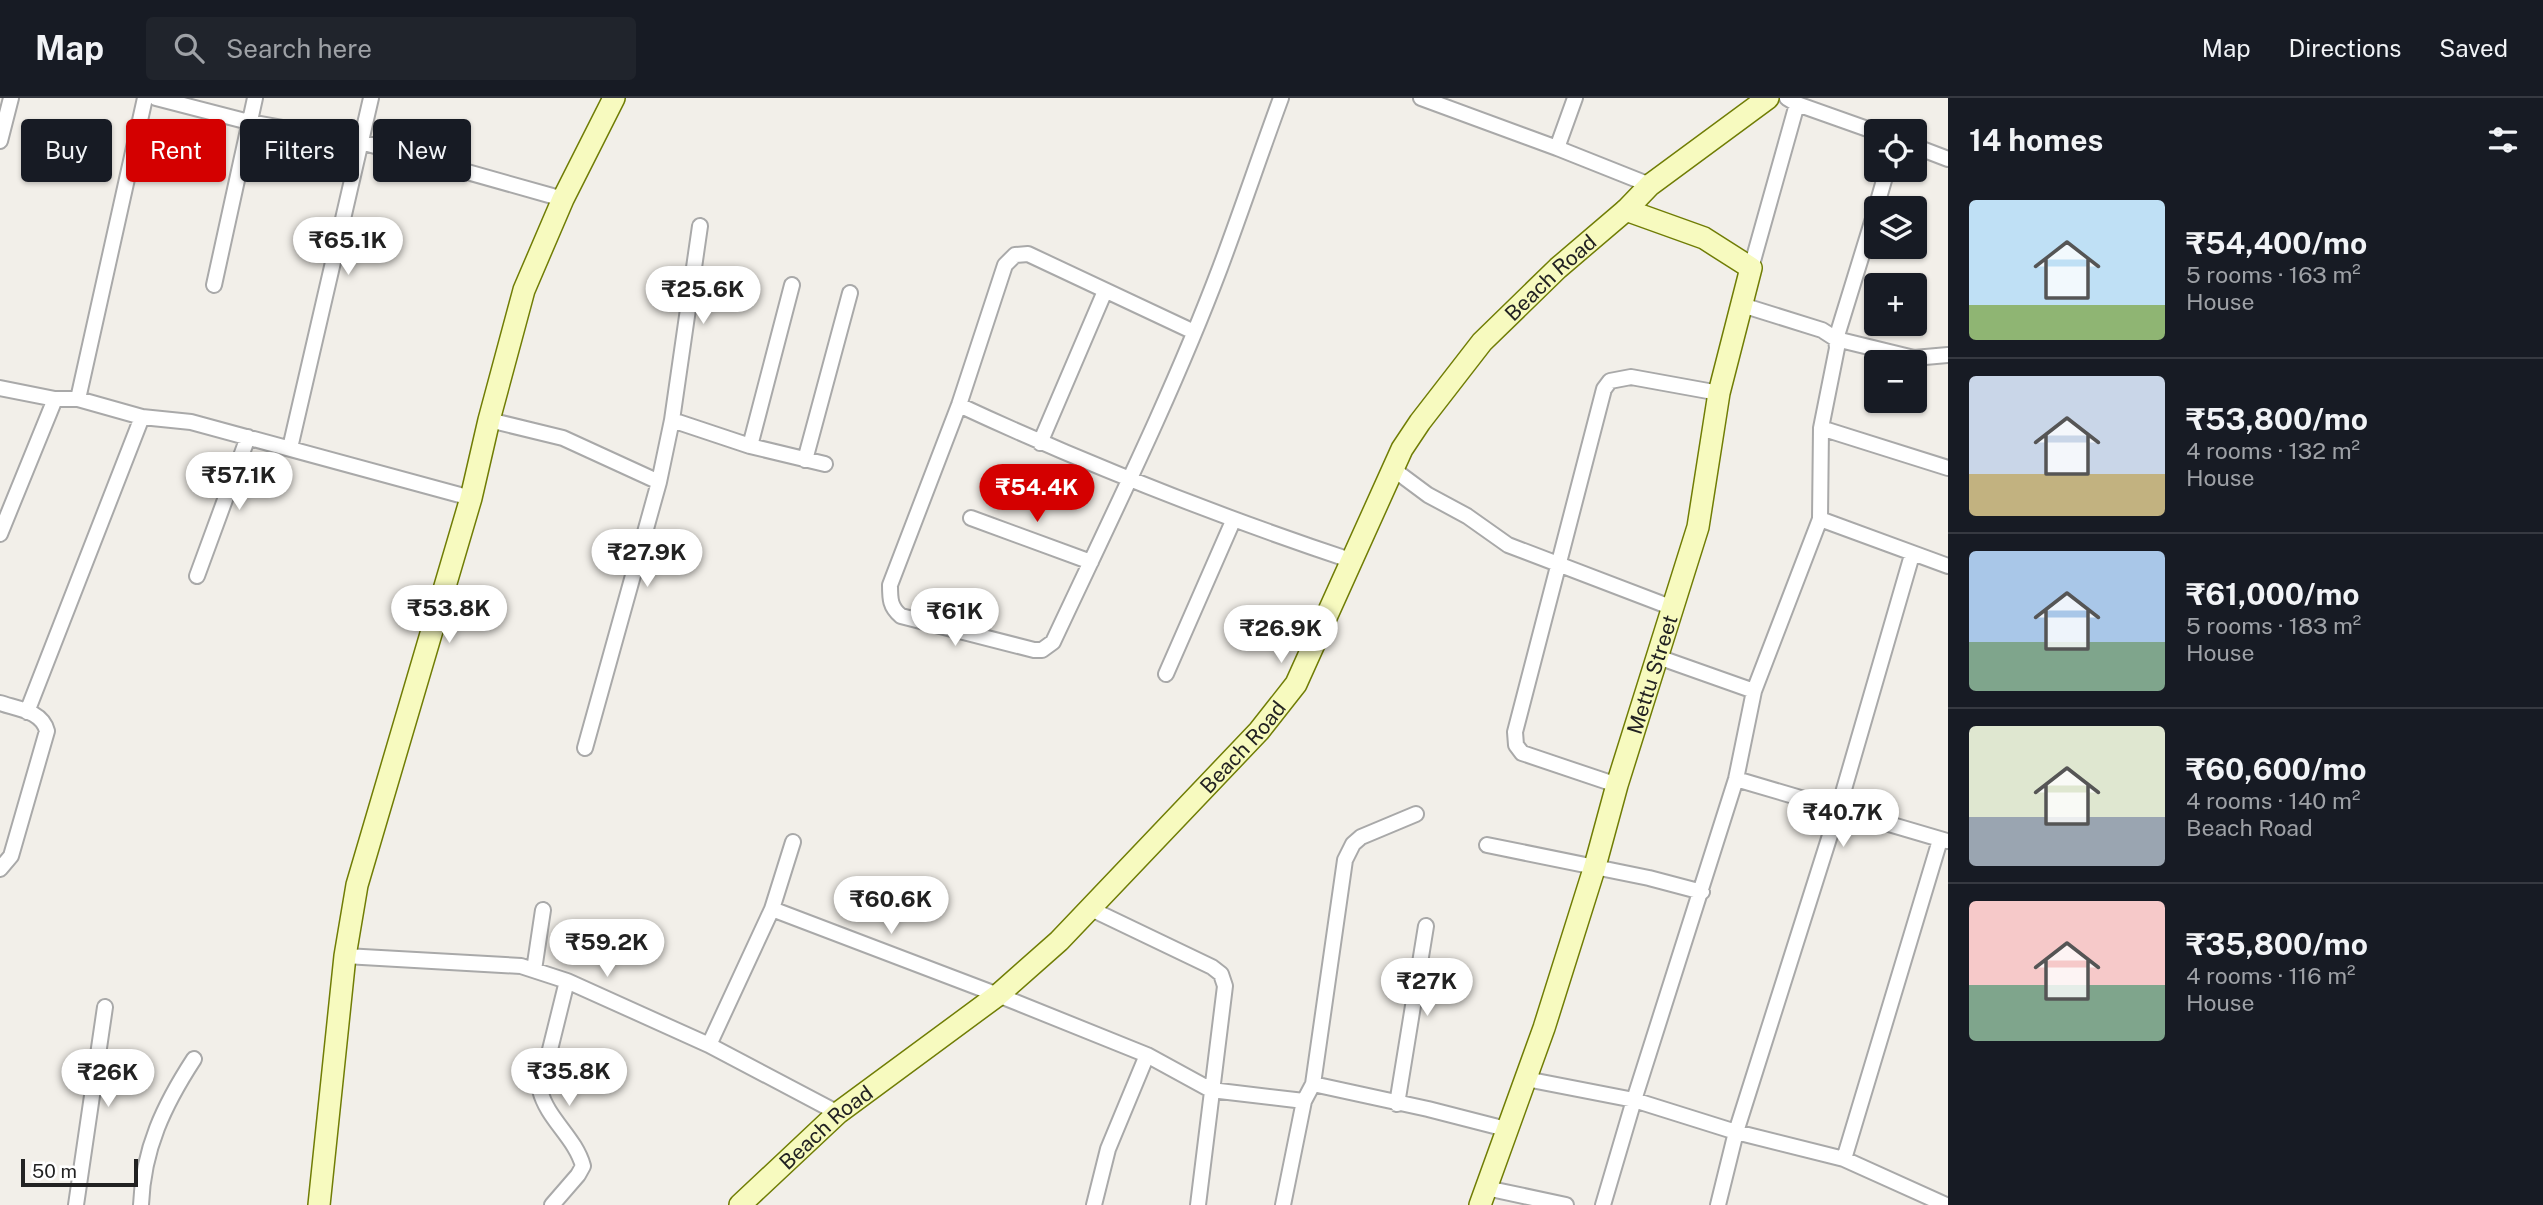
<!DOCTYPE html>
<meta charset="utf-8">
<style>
body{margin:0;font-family:"Public Sans",sans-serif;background:#20242c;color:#f1f3f6;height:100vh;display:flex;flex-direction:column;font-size:26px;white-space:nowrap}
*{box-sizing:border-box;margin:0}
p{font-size:23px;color:#9ea1a6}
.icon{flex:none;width:38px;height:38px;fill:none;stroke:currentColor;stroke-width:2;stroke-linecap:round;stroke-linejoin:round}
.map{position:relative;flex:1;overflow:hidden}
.details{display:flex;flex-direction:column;background:#171b24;width:595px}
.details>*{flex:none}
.banner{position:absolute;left:21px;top:21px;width:665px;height:63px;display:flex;gap:14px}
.fabs{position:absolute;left:1864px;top:21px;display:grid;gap:14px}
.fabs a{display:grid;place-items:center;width:63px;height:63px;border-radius:7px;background:#171b24;box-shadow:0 2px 5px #0004;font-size:35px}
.scale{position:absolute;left:21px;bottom:18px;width:117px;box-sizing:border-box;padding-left:7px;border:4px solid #222;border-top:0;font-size:19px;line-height:24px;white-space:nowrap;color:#222;-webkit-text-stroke:5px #fff;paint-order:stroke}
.price{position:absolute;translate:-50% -60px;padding:0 16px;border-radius:24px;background:#fff;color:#222;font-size:23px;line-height:46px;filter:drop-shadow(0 2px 4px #0008)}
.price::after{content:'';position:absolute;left:50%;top:42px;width:21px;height:16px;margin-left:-10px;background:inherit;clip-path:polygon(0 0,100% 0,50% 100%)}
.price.current{background:#d40000;color:#fff}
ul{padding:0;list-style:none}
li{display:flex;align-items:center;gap:21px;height:175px;padding:0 21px}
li+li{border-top:2px solid #363941}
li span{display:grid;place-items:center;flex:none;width:196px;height:140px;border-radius:7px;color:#555}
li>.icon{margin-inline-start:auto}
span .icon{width:84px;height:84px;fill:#fffc;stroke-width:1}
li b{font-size:30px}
h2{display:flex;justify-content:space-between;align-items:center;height:84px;padding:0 21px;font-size:30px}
.pill{padding:0 24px;border-radius:7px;background:#171b24;box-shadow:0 2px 5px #0004;font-size:24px;line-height:63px}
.pill.current{background:#d40000;color:#fff}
header{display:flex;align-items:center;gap:42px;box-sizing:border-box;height:98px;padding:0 35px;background:#171b24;border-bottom:2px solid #363941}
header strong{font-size:33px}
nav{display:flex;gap:38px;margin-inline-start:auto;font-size:24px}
.search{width:490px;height:63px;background:#20242c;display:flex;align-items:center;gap:18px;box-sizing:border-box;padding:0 24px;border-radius:7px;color:#9ea1a6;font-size:26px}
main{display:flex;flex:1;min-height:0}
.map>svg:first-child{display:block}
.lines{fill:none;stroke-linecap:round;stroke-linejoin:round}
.street-casing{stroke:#a9a9a9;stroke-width:18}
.secondary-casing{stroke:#707d05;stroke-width:24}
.street{stroke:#fff;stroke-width:14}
.secondary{stroke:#f7fabf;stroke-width:21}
.labels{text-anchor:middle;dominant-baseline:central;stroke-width:5;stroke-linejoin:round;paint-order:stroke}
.street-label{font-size:21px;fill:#222;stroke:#fff}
</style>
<header>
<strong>Map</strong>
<div class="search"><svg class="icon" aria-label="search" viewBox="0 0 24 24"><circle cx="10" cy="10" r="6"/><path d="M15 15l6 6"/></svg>Search here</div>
<nav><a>Map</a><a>Directions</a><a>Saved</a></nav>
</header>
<main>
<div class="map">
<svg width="1948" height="1107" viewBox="0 0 1948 1107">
<rect width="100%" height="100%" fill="#f2efe9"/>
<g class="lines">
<defs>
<path id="street" d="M156 0 249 24 361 44 563 101
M1421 0 1557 50 1650 87
M1787 0 1797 6 1876 34
M0 43 11 0
M1914 48 1948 61
M1557 50 1575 0
M1876 110 1887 72
M1876 111 1836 241 1914 260 1948 257
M1751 170 1797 6
M214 187 255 0
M1194 234 1028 156 1015 157 1005 167 959 307 890 487C890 501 890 509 901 518L1034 552H1042L1053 544C1111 420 1172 297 1220 170 1241 114 1260 57 1281 0
M0 290 55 301H78L142 319 191 324 471 400
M78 301 145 0
M959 307C1088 367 1218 418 1353 463
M489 322 563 340 659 384
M672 322 750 348 825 366
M1821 330 1948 370
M1040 345 1105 193
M750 348 792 187
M290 350 371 0
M805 362 850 195
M1393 371 1428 397 1467 418 1508 447 1673 510
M971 420 1091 464
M1820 421 1948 468
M0 436 55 301
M197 478 248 339
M1658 559 1754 593
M1166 576 1233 423
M0 605C18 611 42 613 47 633L11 758 0 771
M27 614 142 319
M585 650 659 384 672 322 700 128
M1736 681 1947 743
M1617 687 1522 655 1516 647 1515 634 1604 291 1610 283 1631 279 1719 295
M1487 747 1649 780 1702 794
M772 811 998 897 1147 957 1211 992 1304 1003 1313 986 1428 1011 1506 1031
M1091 811 1212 869 1221 876 1225 888 1198 1107
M345 858 521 868 567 883 709 947 838 1015
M534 872 543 812
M709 947 772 811 793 744
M1526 981 1634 1002 1736 1034 1844 1061 1940 742
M1313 986 1345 762 1353 746 1361 739 1416 716
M1397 1006 1426 828
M1844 1061 1946 1107
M1486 1090 1566 1107
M76 1107 105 909
M141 1107C143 1051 164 1007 194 961
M552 1107 578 1077 583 1068C575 1039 547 1021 540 992L567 883
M1094 1107 1108 1051 1147 957
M1283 1107 1304 1003
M1603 1107 1634 1002 1736 681 1754 593 1820 421 1821 330 1837 250 1836 241 1822 232 1742 207
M1718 1107 1736 1034 1838 712 1912 457"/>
<g id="secondary">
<path d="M319 1107 345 858 357 787 471 400 489 322 524 192 563 101 614 0"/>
<path id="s1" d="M740 1107 838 1015 998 897 1059 843 1259 633 1296 586 1402 351 1420 324 1482 244 1558 170 1626 112 1650 87 1768 0"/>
<path id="s2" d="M1480 1107 1544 930 1595 768 1617 687 1698 429 1719 295 1751 170 1704 140 1626 112"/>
</g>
</defs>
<!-- street casing -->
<use href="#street" class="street-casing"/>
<!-- secondary casing -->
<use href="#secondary" class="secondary-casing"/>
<!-- street -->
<use href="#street" class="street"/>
<!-- secondary -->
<use href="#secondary" class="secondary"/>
</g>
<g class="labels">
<!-- street labels -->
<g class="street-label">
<text stroke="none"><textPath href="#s1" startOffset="1250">Beach Road</textPath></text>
<text stroke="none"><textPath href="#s2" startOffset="558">Mettu Street</textPath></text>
<text stroke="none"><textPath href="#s1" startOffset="682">Beach Road</textPath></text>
<text stroke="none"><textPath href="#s1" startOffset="116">Beach Road</textPath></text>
</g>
</g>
</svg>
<div class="fabs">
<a><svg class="icon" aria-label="locate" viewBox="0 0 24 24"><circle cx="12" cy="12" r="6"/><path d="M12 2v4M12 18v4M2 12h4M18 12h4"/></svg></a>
<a><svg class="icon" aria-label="layers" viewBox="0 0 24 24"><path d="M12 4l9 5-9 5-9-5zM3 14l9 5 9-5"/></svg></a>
<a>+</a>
<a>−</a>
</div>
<div class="scale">50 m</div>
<b class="price" style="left:348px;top:179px">₹65.1K</b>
<b class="price" style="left:703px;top:228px">₹25.6K</b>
<b class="price" style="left:239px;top:414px">₹57.1K</b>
<b class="price current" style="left:1037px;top:426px">₹54.4K</b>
<b class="price" style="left:647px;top:491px">₹27.9K</b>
<b class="price" style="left:449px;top:547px">₹53.8K</b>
<b class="price" style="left:955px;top:550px">₹61K</b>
<b class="price" style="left:1281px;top:567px">₹26.9K</b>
<b class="price" style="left:1843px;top:751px">₹40.7K</b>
<b class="price" style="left:891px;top:838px">₹60.6K</b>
<b class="price" style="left:607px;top:881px">₹59.2K</b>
<b class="price" style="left:1427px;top:920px">₹27K</b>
<b class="price" style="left:569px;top:1010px">₹35.8K</b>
<b class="price" style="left:108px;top:1011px">₹26K</b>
<div class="banner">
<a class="pill">Buy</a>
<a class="pill current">Rent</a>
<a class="pill">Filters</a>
<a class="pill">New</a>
</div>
</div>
<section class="details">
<h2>14 homes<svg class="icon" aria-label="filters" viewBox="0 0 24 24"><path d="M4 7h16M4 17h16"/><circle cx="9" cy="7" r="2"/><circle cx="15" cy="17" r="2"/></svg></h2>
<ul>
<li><span style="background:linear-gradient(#bfe0f5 75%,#8fb573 0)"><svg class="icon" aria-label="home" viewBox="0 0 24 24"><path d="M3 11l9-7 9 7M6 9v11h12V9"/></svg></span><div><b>₹54,400/mo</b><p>5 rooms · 163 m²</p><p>House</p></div></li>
<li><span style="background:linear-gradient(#c9d6e8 70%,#c2b280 0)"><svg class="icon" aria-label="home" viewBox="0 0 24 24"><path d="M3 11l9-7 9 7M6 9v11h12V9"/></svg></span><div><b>₹53,800/mo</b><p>4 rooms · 132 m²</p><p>House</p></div></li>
<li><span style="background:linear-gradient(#a9c7e8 65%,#7fa58c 0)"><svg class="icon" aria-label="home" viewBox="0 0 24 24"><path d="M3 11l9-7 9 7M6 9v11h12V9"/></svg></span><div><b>₹61,000/mo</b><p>5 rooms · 183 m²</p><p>House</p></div></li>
<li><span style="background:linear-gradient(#dfe7d0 65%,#9aa5b1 0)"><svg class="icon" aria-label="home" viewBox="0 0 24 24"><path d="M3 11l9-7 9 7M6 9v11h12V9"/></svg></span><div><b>₹60,600/mo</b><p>4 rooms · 140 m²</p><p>Beach Road</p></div></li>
<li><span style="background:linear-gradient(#f6c9c9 60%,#7fa58c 0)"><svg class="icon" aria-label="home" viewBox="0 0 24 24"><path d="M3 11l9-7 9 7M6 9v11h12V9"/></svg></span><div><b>₹35,800/mo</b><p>4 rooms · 116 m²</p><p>House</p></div></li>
</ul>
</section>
</main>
